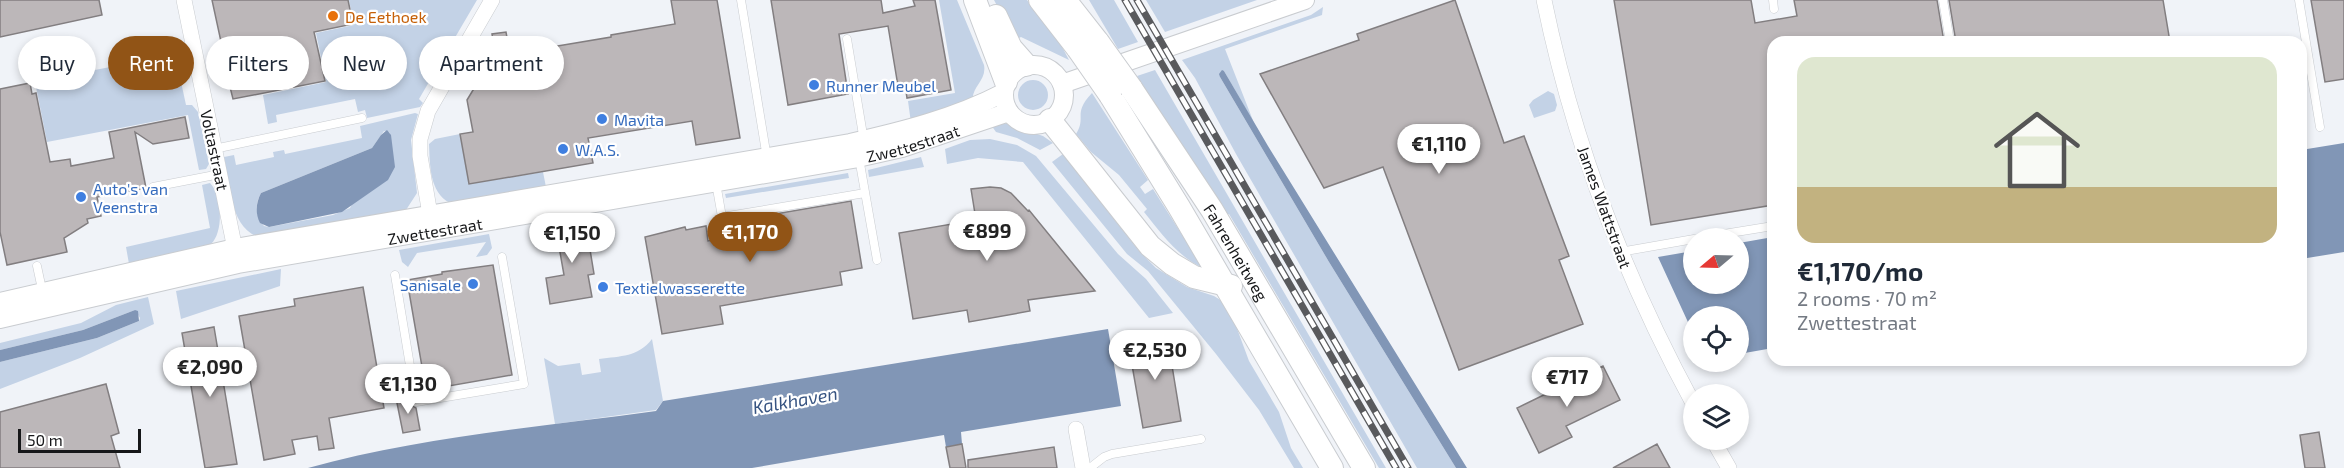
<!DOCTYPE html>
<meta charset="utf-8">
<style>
body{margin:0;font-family:"Exo 2",sans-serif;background:#f6f6f7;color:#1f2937;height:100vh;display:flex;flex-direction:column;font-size:22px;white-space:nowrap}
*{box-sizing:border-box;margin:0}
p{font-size:20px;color:#747a83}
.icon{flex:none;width:33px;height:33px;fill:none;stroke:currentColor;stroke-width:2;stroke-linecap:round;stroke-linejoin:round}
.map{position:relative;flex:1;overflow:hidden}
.sheet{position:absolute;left:1767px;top:36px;width:540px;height:330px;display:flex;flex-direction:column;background:#fff;border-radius:18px;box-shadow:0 3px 9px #0003}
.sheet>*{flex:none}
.top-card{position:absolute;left:18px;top:36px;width:570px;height:54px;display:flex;gap:12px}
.needle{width:39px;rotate:251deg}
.controls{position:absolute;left:1683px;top:228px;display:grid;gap:12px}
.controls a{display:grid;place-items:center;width:66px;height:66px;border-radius:50%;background:#fff;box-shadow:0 3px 9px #0003;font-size:30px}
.scale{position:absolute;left:18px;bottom:15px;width:123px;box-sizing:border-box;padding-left:6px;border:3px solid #161719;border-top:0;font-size:16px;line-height:21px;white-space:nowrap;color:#161719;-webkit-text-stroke:4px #fff;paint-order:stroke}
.price{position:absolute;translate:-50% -51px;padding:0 14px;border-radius:21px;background:#fff;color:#222;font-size:20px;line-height:39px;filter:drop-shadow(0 2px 3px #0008)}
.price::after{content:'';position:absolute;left:50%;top:36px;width:18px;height:14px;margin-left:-9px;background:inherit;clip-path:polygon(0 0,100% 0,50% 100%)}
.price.active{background:#915416;color:#fff}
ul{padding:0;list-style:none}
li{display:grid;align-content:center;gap:12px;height:318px;padding:0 30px}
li+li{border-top:2px solid #e0e1e3}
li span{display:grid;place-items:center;height:186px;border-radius:18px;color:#555}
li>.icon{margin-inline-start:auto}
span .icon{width:108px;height:108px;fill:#fffc;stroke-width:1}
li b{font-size:26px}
.chip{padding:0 21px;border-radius:27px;background:#fff;box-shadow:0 3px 9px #0003;font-size:21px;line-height:54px}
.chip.active{background:#915416;color:#fff}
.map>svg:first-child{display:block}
.green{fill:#c3d2e6;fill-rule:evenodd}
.water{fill:#8196b6}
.building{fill:#bcb7b9;stroke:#827e80;stroke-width:1.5}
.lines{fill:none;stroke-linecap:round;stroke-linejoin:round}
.service-casing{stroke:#c9ccd0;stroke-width:9}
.minor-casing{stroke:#c9ccd0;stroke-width:16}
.tertiary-casing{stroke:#c9ccd0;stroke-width:20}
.primary-casing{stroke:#c9ccd0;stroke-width:24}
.service{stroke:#fff;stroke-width:8}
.minor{stroke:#fff;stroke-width:15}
.tertiary{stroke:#fff;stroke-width:18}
.primary{stroke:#fff;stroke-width:22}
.rail-casing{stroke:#595a5d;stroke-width:7}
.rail{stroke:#fff;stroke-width:4.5;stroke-dasharray:14;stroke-linecap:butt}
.primary-bridge-casing{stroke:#c9ccd0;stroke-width:24;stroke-linecap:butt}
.primary-bridge{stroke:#fff;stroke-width:22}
.food-dot{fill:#e8710a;stroke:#fff;stroke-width:2}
.shop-dot{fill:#3f7fe0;stroke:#fff;stroke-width:2}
.labels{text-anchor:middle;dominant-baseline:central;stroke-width:4.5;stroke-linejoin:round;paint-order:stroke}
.food-label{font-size:16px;fill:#c56008;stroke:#fff;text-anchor:start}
.shop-label{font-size:16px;fill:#366cbe;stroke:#fff;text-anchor:start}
.street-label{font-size:16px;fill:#161719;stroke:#fff}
.water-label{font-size:18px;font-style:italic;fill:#365381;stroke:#fff}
</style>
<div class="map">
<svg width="2344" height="468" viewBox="0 0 2344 468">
<rect width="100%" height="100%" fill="#f0f3f8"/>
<!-- green -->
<path class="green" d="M349 0H477L419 99 423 103 420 107 367 118 365 110 358 112 355 99 276 115 277 122 268 124 263 95 326 82 316 33 354 25Z
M939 0H957L984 65C987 81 971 86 973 101L911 123 908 101 955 93Z
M994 0H1027L1059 41 1069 60 1021 37 1015 40Z
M1089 0H1114L1138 42 1118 49Z
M1146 0H1257L1165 32Z
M1323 7 1322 15 1225 49 1254 123 1224 71 1220 77 1329 262 1456 468H1417L1236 154 1195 78 1182 60 1311 15Z
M175 54 186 105H192L198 112 209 164 206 169 199 170 188 115 47 142 35 82Z
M1155 70 1386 468H1379L1229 214 1226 215 1137 76Z
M1018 95a15 15 0 1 1 30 0a15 15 0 1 1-30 0Z
M1548 91 1554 94 1557 105 1555 111 1534 118 1529 105 1533 100Z
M1092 93 1148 180 1140 187 1145 194 1153 189 1203 268C1177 256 1162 234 1144 212L1147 209 1119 175 1091 152 1076 134C1087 117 1072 114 1092 93Z
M415 113 418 114 411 140 417 193 406 210 258 237C229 226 230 183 224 157L234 155 236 165 274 157 273 152 284 150 285 154 362 138 360 126ZM384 131 390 133 350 208 333 215 269 227 264 226C256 215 254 206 261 193L372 148Z
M1001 122 1043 136 1053 143 1040 150 1017 138 996 132 991 125Z
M460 134 469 184 543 172 546 187 450 203C429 192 430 164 429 144L435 139Z
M990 139 1017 145 1036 156 1118 254 1146 279 1173 313 1149 318 1023 162 978 158 947 164 945 149 970 140Z
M1063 154 1139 251 1156 268 1187 287 1214 296 1222 301 1232 315 1249 361 1279 412 1291 448 1303 468H1294L1259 410 1216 354 1148 271 1127 254 1052 162Z
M921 157 924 167 869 177 868 170Z
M848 173 849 178 726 198 725 194Z
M210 183C222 195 224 232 211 244L129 264 126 247 210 228 202 185Z
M489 234 492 248 487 255 476 257 486 242 417 253 408 267 402 262 399 250Z
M281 269 280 286 181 319 176 291Z
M148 297 154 324 80 358 0 389V362L97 338 139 321 140 318 135 310 83 330 0 350V343L81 323 116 305Z
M652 339 663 401 656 410 555 424 544 358 558 366 580 363 582 375 601 372 599 359C621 356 638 357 652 339Z"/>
<!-- water -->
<path class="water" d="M1222 70 1224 71 1268 146 1467 468H1456L1329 262 1220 77 1219 74Z
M387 130 391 135 395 167 388 180 342 212 269 227 260 223C255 213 256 203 261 193L372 148 381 135Z
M2344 143V252L2301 259V150Z
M1773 237V348L1739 354 1738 316H1694L1693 333 1658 257 1693 251 1694 284H1738L1739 243Z
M135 310 138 311 139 321 97 338 0 362V350L83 330Z
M1108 329 1121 406 961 432 962 444 946 447 944 435 752 468H308C421 437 540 427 656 411L663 401Z"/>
<!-- building -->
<path class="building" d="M0 0H99L102 15 0 37Z
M212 0H348L353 24 314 32 325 81 233 99 230 87 236 85 229 50 223 51Z
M671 0H717L740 138 696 145 692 121 588 138 593 163 469 184 460 134 473 132 467 100 495 54 492 34 506 32 510 54 611 37V35L675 24Z
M771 0H881L883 13 915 6 913 0H935L951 90 907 98 905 85 898 86 888 26 839 34 848 94 788 105Z
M1455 0 1504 143 1524 136 1569 256 1559 260 1583 324 1459 370 1383 167 1324 188 1260 74 1359 40 1357 34Z
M1614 0H1751L1755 23 1797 16 1794 0H1937L1944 42H1773V205L1651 225Z
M1949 0H2163L2170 42H1956Z
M2311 0H2344V79L2325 82Z
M30 83 32 94 36 93 50 162 70 159 71 166 114 158 109 132 185 117 189 138 153 144 135 132 146 188 97 197 101 216 87 219 88 223 64 238 67 252 7 265 0 232V89Z
M990 187 1001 188 1011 193 1028 211 1029 210 1095 291 1028 300 1030 311 969 322 967 310 913 319 899 233 976 220 971 189Z
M851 201 862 268 840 272 842 285 720 306 723 324 662 334 645 237 685 227 686 230 706 226 708 241 743 235 740 220Z
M585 219 594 274 588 275 592 297 550 304 546 278 564 275 555 224Z
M493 265 512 375 426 390 407 280 442 274V272Z
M363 287 384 408 329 418 334 448 319 450 317 436 292 440 295 454 264 460 239 316 295 306 294 299Z
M214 327 237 464 205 468 182 333Z
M1167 335 1181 421 1143 428 1128 342Z
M1603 366 1620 400 1566 426 1572 437 1539 453 1517 408Z
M106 384 119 433 111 436 120 468H0V412Z
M409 396 411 405 416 408 420 430 403 433 396 398Z
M2319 432 2325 468H2305L2300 435Z
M962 444 966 468H950L946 447Z
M1657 444 1670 468H1613Z
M1054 447 1057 468H968V460Z"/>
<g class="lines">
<defs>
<path id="service" d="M741 0 767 158
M1773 0 1774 9
M1943 0 1950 42
M2299 0 2320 127
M847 39 864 141
M214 149 362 118
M859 158 877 260
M716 183 722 217 865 193
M153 187 220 174
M1699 238 1773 226
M1620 252 1694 239
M37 266 43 294
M395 275 416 402 524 384 502 257
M1090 468 1104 457 1112 454 1201 439"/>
<path id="minor" d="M184 0 237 259
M1544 0C1573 142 1625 278 1694 405
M432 226 420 156V139L428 111 492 0
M1076 429 1083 468
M1713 440 1729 468"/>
<g id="tertiary">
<circle cx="1034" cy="95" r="30"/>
<path d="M1062 84 1305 0"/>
<path d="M0 302 235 248 850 143C903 131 955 118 1003 93"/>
<path id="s1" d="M0 319 238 264 853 159 902 148 1009 112"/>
</g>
<g id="primary">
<path d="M975 0 1006 82"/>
<path d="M1040 0 1078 49"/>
<path d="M1065 0 1098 42"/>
<path d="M996 16 1011 48 1026 65"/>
<path id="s2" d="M1131 88 1212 210 1364 468"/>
<path d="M1110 95 1179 207 1332 468"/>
<path d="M1050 120 1150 246 1172 264 1194 277 1231 286"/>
</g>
</defs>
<!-- service casing -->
<use href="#service" class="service-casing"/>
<!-- minor casing -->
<use href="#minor" class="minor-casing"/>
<!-- tertiary casing -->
<use href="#tertiary" class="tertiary-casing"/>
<!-- primary casing -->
<use href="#primary" class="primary-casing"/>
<!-- service -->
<use href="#service" class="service"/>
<!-- minor -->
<use href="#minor" class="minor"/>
<!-- tertiary -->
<use href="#tertiary" class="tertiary"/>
<!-- primary -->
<use href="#primary" class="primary"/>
<defs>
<path id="rail" d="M1125 0 1396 468
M1137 0 1408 468"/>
</defs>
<!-- rail casing -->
<use href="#rail" class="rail-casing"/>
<!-- rail -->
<use href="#rail" class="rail"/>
<defs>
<path id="primary-bridge" d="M1098 42 1131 88
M1078 49 1110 95"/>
</defs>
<!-- primary-bridge casing -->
<use href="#primary-bridge" class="primary-bridge-casing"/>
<!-- primary-bridge -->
<use href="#primary-bridge" class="primary-bridge"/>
</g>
<!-- markers -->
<circle class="food-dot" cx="333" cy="16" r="6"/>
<g class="shop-dot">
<circle cx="814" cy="85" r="6"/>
<circle cx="602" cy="119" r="6"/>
<circle cx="563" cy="149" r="6"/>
<circle cx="81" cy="197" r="6"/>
<circle cx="473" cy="284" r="6"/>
<circle cx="603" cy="287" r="6"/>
</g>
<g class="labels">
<!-- food labels -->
<g class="food-label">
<text x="345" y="16">De Eethoek</text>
</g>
<!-- shop labels -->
<g class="shop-label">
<text x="826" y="85">Runner Meubel</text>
<text x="614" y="119">Mavita</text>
<text x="575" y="149">W.A.S.</text>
<text x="93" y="188">Auto's van<tspan x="93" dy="18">Veenstra</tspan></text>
<text x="461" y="284" text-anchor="end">Sanisale</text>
<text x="615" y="287">Textielwasserette</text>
</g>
<!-- street labels -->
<g class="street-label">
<text stroke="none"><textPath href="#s1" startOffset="930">Zwettestraat</textPath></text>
<text transform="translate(215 150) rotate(78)">Voltastraat</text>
<text transform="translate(1605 207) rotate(70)">James Wattstraat</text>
<text stroke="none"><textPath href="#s1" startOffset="444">Zwettestraat</textPath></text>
<text stroke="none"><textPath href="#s2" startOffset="195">Fahrenheitweg</textPath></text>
</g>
<!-- water labels -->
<g class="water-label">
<text transform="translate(795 400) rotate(-10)">Kalkhaven</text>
</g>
</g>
</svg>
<div class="controls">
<a><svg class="needle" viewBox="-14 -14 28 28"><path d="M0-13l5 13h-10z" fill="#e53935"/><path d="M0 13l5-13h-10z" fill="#747a83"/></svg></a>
<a><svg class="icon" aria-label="locate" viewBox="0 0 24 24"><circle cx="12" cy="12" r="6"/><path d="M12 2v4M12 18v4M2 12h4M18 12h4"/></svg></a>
<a><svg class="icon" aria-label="layers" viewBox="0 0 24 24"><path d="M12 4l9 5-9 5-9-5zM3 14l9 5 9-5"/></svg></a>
</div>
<div class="scale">50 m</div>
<b class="price" style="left:1439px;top:175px">€1,110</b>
<b class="price" style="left:987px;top:262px">€899</b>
<b class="price active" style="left:750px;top:263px">€1,170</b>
<b class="price" style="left:572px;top:264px">€1,150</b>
<b class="price" style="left:1155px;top:381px">€2,530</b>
<b class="price" style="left:210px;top:398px">€2,090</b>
<b class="price" style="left:1567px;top:408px">€717</b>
<b class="price" style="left:408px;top:415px">€1,130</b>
<div class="top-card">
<a class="chip">Buy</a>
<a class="chip active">Rent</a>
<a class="chip">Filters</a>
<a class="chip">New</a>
<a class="chip">Apartment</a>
</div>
<section class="sheet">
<ul>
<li><span style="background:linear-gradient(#dfe7d0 70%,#c2b280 0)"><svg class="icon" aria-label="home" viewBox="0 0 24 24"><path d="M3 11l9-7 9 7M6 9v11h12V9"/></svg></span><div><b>€1,170/mo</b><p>2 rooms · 70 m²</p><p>Zwettestraat</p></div></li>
</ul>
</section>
</div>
